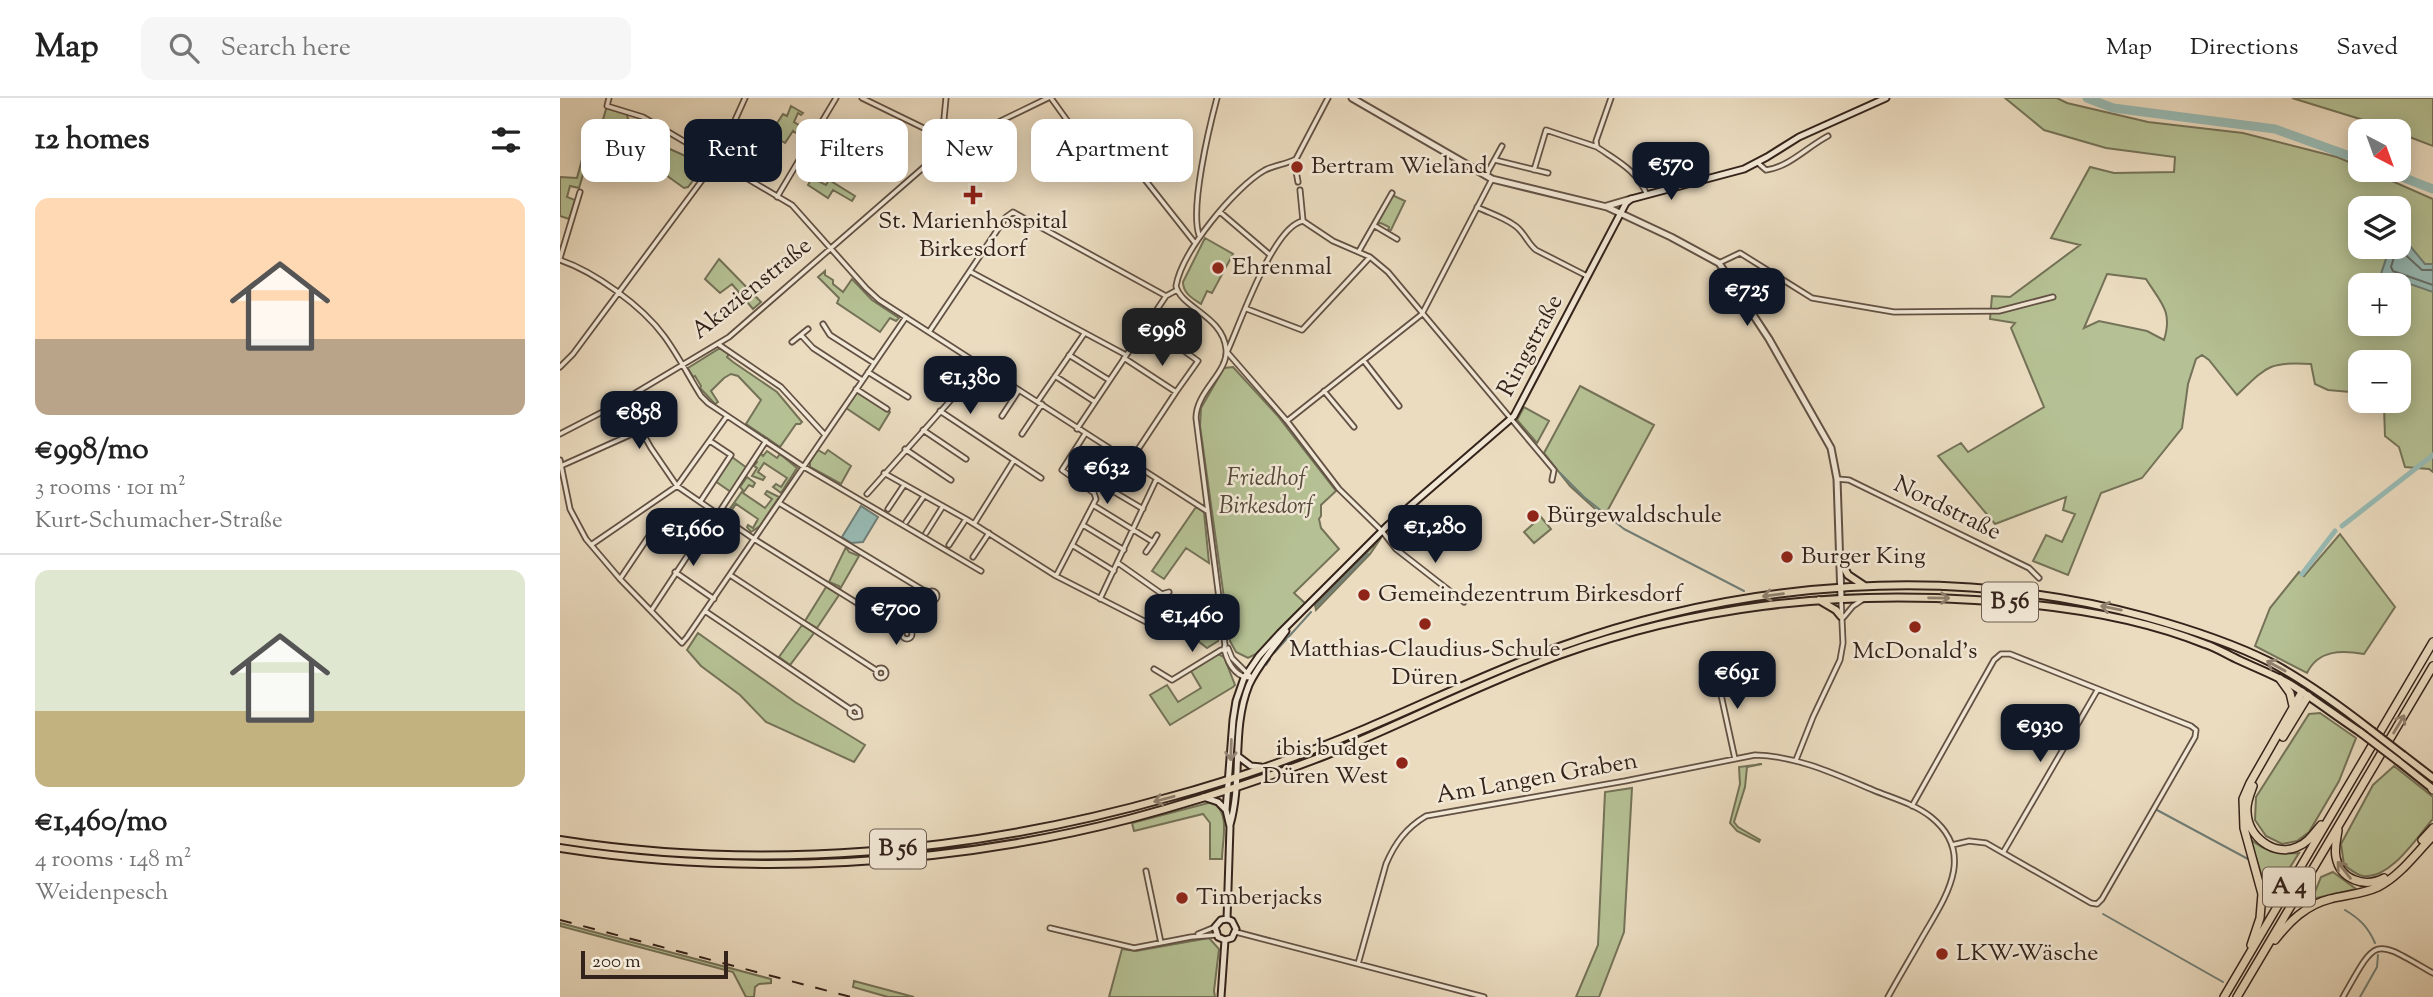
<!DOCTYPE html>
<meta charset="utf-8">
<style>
body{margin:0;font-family:"Sorts Mill Goudy",serif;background:#f6f6f6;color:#222;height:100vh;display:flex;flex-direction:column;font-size:26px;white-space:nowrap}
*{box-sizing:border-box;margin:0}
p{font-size:23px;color:#767676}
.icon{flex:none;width:38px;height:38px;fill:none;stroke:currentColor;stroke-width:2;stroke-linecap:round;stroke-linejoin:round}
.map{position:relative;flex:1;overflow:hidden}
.side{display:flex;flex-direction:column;background:#fff;width:560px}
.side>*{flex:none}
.hud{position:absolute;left:21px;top:21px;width:665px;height:63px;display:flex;gap:14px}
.needle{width:46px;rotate:139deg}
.controls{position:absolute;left:1788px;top:21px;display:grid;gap:14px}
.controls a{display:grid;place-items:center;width:63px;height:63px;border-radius:14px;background:#fff;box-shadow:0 4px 18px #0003;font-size:35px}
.scale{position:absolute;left:21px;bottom:18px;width:147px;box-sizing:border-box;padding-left:7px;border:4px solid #34231b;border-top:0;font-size:19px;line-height:24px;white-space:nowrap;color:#34231b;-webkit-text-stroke:5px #f2e8d6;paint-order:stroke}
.price{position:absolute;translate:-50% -60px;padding:0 16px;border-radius:14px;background:#111827;color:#fff;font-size:23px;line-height:46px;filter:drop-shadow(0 2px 4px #0008)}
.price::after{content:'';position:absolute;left:50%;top:42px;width:21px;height:16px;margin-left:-10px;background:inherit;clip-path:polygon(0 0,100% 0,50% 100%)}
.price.current{background:#222;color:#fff}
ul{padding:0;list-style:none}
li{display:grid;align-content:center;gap:14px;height:371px;padding:0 35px}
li+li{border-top:2px solid #e0e0e0}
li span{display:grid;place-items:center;height:217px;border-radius:14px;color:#555}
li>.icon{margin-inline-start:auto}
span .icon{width:126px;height:126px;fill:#fffc;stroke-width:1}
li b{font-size:30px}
h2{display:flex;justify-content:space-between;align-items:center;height:84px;padding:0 35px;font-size:30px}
.chip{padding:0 24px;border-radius:14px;background:#fff;box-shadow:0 4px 18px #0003;font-size:24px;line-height:63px}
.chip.current{background:#111827;color:#fff}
header{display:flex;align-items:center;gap:42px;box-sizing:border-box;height:98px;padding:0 35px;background:#fff;border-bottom:2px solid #e0e0e0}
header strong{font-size:33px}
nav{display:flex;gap:38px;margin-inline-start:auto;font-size:24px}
.search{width:490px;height:63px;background:#f6f6f6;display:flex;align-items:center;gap:18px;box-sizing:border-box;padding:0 24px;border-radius:14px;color:#767676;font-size:26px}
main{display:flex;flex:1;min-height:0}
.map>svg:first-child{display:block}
.green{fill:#b5c194;stroke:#747258;stroke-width:2;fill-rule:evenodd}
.water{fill:#98bbb5;stroke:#707e77;stroke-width:2}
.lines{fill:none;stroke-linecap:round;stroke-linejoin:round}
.shore{stroke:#666f68;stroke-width:2}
.stream{stroke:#707e77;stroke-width:2}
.canal{stroke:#98bbb5;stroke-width:5}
.river{stroke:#98bbb5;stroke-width:9}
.minor-casing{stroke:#625144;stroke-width:7}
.tertiary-casing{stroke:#625144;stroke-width:9}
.secondary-casing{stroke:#34231b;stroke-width:9}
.primary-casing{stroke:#34231b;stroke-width:10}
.motorway-casing{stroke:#34231b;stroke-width:10}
.minor{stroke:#f2e8d6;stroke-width:3.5}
.tertiary{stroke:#f2e8d6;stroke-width:5}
.secondary{stroke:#f2e8d6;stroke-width:5}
.primary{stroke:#ebdcc0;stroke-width:6}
.motorway{stroke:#ebdcc0;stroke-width:7}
.rail{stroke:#34231b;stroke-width:2;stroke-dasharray:12 12;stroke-linecap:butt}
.primary-bridge-casing{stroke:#34231b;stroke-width:10;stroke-linecap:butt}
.primary-bridge{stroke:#ebdcc0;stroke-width:6}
.oneway{stroke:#90806e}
.oneway2{stroke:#938678}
.poi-dot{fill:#8f2418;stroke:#f2e8d6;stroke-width:2.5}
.labels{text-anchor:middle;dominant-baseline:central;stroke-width:5;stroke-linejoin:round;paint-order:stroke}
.shield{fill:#f2e8d6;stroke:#6d5e53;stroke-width:2}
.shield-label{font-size:23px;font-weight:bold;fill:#34231b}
.poi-label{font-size:24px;fill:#34231b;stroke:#f2e8d6;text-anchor:start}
.street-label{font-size:24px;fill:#34231b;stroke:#f2e8d6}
.park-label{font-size:24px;font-style:italic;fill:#544a39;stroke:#f2e8d6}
</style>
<header>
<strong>Map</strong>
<div class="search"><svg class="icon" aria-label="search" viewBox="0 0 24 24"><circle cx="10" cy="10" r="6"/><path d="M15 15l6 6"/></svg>Search here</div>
<nav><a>Map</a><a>Directions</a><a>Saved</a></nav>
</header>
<main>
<section class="side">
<h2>12 homes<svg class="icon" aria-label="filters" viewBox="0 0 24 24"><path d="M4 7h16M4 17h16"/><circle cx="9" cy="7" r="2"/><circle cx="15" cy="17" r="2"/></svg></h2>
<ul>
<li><span style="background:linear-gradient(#ffd9b3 65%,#b9a48a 0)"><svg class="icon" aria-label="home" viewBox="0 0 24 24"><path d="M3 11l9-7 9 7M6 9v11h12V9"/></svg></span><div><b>€998/mo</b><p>3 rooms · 101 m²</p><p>Kurt-Schumacher-Straße</p></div></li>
<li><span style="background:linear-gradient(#dfe7d0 65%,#c2b280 0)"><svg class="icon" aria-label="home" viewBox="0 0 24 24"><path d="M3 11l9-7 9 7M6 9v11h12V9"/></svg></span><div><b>€1,460/mo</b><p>4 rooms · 148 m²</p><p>Weidenpesch</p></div></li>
</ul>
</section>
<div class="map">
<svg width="1873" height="899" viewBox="0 0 1873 899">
<rect width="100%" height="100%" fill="#ebdcc0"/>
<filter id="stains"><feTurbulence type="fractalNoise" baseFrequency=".00286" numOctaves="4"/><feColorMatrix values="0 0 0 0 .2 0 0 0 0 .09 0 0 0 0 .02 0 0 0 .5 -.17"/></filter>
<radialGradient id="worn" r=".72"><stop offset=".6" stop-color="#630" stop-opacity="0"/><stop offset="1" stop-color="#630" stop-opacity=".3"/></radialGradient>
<!-- green -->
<path class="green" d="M1445 0H1497L1507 5 1588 24 1683 35 1777 59 1801 69V72H1807L1873 101V374L1869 371 1845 369 1839 349 1825 338 1824 308 1822 303H1839V264H1801V295L1768 292 1755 286 1751 266C1709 263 1706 269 1677 297L1649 262 1642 257 1636 261 1628 286 1622 330 1582 380 1541 395 1508 477 1473 463 1486 437 1502 444 1515 416 1503 412 1506 399 1435 426 1378 358 1401 345 1408 354 1484 309 1451 230 1455 225 1430 221 1432 198 1450 199 1520 147 1491 140 1530 69 1554 75 1614 74 1615 59 1546 50 1484 32ZM1801 110H1839V149H1801ZM1547 176 1586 181C1601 205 1613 213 1604 242L1587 233 1539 223 1524 230ZM1801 187H1839V226H1801Z
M1732 0H1873V48L1839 35V33Z
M47 8 65 12 70 26 69 41 74 44 71 59 81 62 83 66 33 55Z
M231 8 243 15 241 17 238 15 234 24 247 32 243 40 233 33 225 45 210 36 223 16 227 18Z
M186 33 189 34 184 43 187 49 194 53 198 47 207 54 210 66 206 73 196 67 198 63 172 48 167 57 171 60 168 64 163 59 172 39 181 43Z
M103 48C115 53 126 58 139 65L143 61 147 64 128 89 124 90 92 67V63L98 59Z
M24 54 29 56 19 90 10 88 7 99 15 102 9 121 0 118V79L17 80Z
M258 69 261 75 258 83 266 87 269 82 295 98 292 103 273 92 268 100 248 87Z
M832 97 845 103 831 132 828 133 829 129 821 125 817 126Z
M645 140 673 156 652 195 647 193 641 206C632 200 623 195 623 184Z
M159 161 201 204 193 211 172 186 160 195 145 181Z
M265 173V177L273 182V186L283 194 292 181 312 202 339 220 336 223 330 220 320 234 277 205 279 200 258 179Z
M160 250 169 256 167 259 173 264 217 294 242 324 240 326H236L220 349 186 326 201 302 178 278 171 276 164 280 151 293 158 304 155 306 140 290 141 288 135 278 133 279 128 270Z
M673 269 717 317 776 393 761 407V418L759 421 761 430 779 451 734 495 747 507 696 556 688 560 676 554 670 543 640 328 641 310 664 270Z
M1020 288 1094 327 1044 419 1010 388 984 355Z
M298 293 330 314 319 332 286 310Z
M964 309 989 323 977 345 957 322Z
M203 350 201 356 203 358 207 353 217 360 220 356 237 370 221 395 213 389 216 386 221 389 227 380 204 365 198 374 205 379 203 382 192 378 197 370 194 368 197 364 195 362Z
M258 352 265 356 268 352 291 368 281 386 250 369V364Z
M552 358 563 365 549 387 539 379Z
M172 359 187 370 171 394 155 383Z
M187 379 195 385 193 389 189 387 183 395 205 410 212 401 205 396 207 393 219 399 200 428 191 434 187 429 188 427 193 430 198 421 176 406 169 416 176 420 174 423 162 415 165 410 169 412 183 392 180 389Z
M636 409 644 414 649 465 626 450 604 481 592 473Z
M981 419 991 431 974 445 964 434Z
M1780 436 1835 509 1804 556C1781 552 1758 552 1747 575L1695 548 1710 510 1739 474 1744 478Z
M821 440 810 456 756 512 755 507Z
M286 449 289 454 299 458 280 491 279 488 269 484Z
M266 489 279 497 257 530 245 523Z
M656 509 659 534 658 543 647 550 633 539 635 536 639 538 653 517 650 515Z
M242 527 254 535 230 567 219 559Z
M138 535 235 604 305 647 294 664 206 624 180 597 141 568 127 552Z
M658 556 664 559 675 587 673 589 610 627 590 597 607 587 618 604 641 590 631 573Z
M1760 615 1796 640 1779 683 1749 734 1737 743 1722 746 1706 738 1695 722 1696 699 1749 616Z
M1202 666 1187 669 1185 689 1174 724 1178 729 1200 742 1199 744 1177 733 1170 725 1180 686 1179 669Z
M1834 668 1873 699V721C1857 739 1830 782 1803 778 1796 777 1790 771 1784 767L1781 746 1813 687Z
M1072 690 1064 834 1039 899H1016L1038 847 1045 694Z
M652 704C671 714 662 743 662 761H650V725L643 716 574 733 572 725Z
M1690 741C1706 754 1718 756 1739 755L1717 790 1704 785Z
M1773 774 1796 791 1752 801 1761 779Z
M0 825 211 881V885L199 886 195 889 194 899H186L173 874 0 828Z
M649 840 659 851 654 893 655 899H549L562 851 576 853Z
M294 883 354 899H328L293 889Z"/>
<!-- water -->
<path class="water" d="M1839 142 1851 149 1865 166H1873V194L1821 176 1830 149H1839Z
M301 408 318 419 303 444 291 445 282 439Z"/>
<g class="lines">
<!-- shore -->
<path class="shore" d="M1873 172H1862L1839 151 1836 153 1831 169 1833 173 1873 187"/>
<!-- stream -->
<path class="stream" d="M1000 375 1024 399 1064 431 1184 493
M757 508 808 456
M714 555 751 514
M706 567 710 561
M1597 712 1688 761
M1785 812C1800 821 1808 829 1815 845
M1543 816 1663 884
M1800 899 1817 869 1818 857"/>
<!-- canal -->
<path class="canal" d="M1782 428 1873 357
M1742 476 1775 433"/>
<!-- river -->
<path class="river" d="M1527 0 1553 10 1715 31 1801 62
M1824 72 1873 91"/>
<defs>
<path id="minor" d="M49 0 47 8 83 19 232 107 306 190 319 202 647 413
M302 0 378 37 387 49
M491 0 509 25 550 47 571 64 635 145
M1051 0 1036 43 1037 49C1057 63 1077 72 1087 97
M378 37 384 21 386 0
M734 62 738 84
M935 62 988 75
M1198 65 1206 72C1229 69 1247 49 1268 38
M974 72 986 32 1037 49
M926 77 942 48
M740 92 743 123
M217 99 276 0
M917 109C929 115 943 119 954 127 964 133 967 145 976 152L1027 178
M660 114 709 156
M743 123C713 128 680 226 667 254L727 323 779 391 822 433 836 451 904 504
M743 123 773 143 810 159 828 174 994 372 992 382
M815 128 837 141
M639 137C630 109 649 30 657 0
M799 153 832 95
M0 160 20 94
M0 162C35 174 82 208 104 238 118 257 129 279 141 298L148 305 244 369 421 473
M1159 165 1180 155 1252 200 1334 214 1439 213 1493 199
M411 174 566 257
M687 211 742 232 810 159
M263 226 270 237 314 265
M369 234 446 119 453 114 606 198
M241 237 253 250 302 282
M232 244 248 231
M158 246 221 289 265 337
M509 257 549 282
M564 260 616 294 638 263 620 250
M804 263 839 308
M0 269 13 256 157 62 185 0
M308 274 348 299
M495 278 535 304
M296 291 327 311
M764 293 794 329
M64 302 91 350 117 388 194 441 342 533
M478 303 524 236
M380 313 481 380
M442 318 459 292
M727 323 862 216 932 81
M517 331 606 198 617 192
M363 332 406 361
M0 336 52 309 169 239 387 49 488 0
M462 336 482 306
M345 351 391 382
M0 362 10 411 26 441 60 481 122 545 127 539 346 219
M569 365 616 294
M3 367 81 332
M324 375 406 421 496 478 594 528
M1277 381 1289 382 1469 470 1479 480
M546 389 583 411
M307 396 398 294 415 263
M140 404 171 357 150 343
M219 405 368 495
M533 407 593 444 597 437
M328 411 344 387
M158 416 206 343
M346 424 364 398
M414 426 454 362
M523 427 564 452
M366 435 383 408
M31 447 117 388 167 318
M389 447 406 421
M512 447 554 473
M586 454 593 444
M413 459 429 435
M558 465 602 496 609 494
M115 474 154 501
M170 477 316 572
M496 478 536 401 534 395 502 372 525 336
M60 481 93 432
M367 498a5 5 0 1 1 10 0a5 5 0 1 1-10 0Z
M540 501 596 382
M91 513 155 416
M145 513 290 611V616L294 619 300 618 299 612 295 609 290 611
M1283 520 1293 508 1302 502
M342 536a5 5 0 1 1 10 0a5 5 0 1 1-10 0Z
M668 550 672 560 692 580
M316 575a5 5 0 1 1 10 0a5 5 0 1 1-10 0Z
M594 571 612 582 661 552H668
M1153 574 1158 583 1175 661
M692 580C676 580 668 566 664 551L665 547 636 320C636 293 669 274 666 251 663 218 621 210 616 188 622 153 675 89 705 72 715 67 727 66 736 61L768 0
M1236 662 1253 619 1280 562 1283 545 1281 501
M1352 708 1434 562 1441 556H1450L1631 628 1636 632 1635 639 1542 801 1537 806 1531 805 1426 745 1409 743 1392 747
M1444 753 1538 591
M586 773 601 845
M490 830 574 850 631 839 656 837
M676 834 924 899
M638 836 655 829
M798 866 826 766C835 745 846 730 866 718L1065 683 1195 657C1237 658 1275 676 1313 692 1332 700 1355 706 1371 719 1417 756 1385 800 1363 838 1351 859 1339 879 1328 899
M1783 899C1818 837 1813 841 1873 875"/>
<path id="tertiary" d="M792 0 932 81 1047 109 1111 139 1159 165 1209 241 1271 350 1277 381 1281 499
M1047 108 1071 101"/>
<path id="secondary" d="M679 659 691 668 701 669
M643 699 658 704 666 712
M670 727C683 682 671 631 689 587 698 567 713 551 726 533
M667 821 670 729 666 712 673 622 676 603 684 580 699 558 720 535 827 428 954 318 1066 105 1071 101 1184 71 1207 59 1239 39 1326 0
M665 842 658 839 655 829 661 822 667 821
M665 842 672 840 676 831 672 823 667 821
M661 899 665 842"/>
<path id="primary" d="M1280 462 1288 477 1303 487
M1259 502 1276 512 1281 518
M1843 657 1873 680
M1838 663 1873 691
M0 742C203 774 413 755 610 699 677 681 743 657 807 630 871 603 933 572 999 549 1186 482 1393 466 1586 519 1629 531 1670 544 1710 564 1746 583 1780 608 1812 633
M0 750C185 779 388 768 569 721 636 703 702 682 766 657 844 625 920 586 999 557 1135 508 1271 493 1415 502 1492 506 1573 517 1645 546 1657 550 1668 557 1679 562 1696 570 1714 577 1730 586 1754 601 1776 618 1800 634"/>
<path id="motorway" d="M1720 581 1730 595 1733 608
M1723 639 1748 598
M1693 688C1690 696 1686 705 1687 714 1688 739 1714 759 1737 749 1748 745 1754 735 1761 727
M1872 691 1873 692
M1778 732C1777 741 1774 750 1776 759 1780 782 1805 790 1824 780
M1862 742 1873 730
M1715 842C1730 823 1746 807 1770 801 1786 797 1803 796 1818 789 1840 778 1856 755 1873 738
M1691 847 1700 820 1702 796 1684 730 1683 701 1690 685 1742 594
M1664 899 1873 544
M1677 899 1873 568"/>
</defs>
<!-- minor casing -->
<use href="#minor" class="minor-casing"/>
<!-- tertiary casing -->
<use href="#tertiary" class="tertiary-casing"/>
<!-- secondary casing -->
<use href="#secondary" class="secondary-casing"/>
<!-- primary casing -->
<use href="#primary" class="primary-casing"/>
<!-- motorway casing -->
<use href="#motorway" class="motorway-casing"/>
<!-- minor -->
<use href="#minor" class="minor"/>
<!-- tertiary -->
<use href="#tertiary" class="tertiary"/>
<!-- secondary -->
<use href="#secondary" class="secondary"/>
<!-- primary -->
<use href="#primary" class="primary"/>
<!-- motorway -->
<use href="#motorway" class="motorway"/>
<!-- rail -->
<path class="rail" d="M0 822 291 899"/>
<defs>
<path id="primary-bridge" d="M1812 633 1843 657
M1800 634 1838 663"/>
</defs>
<!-- primary-bridge casing -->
<use href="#primary-bridge" class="primary-bridge-casing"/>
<!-- primary-bridge -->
<use href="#primary-bridge" class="primary-bridge"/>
</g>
<!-- one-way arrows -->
<defs><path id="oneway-shaft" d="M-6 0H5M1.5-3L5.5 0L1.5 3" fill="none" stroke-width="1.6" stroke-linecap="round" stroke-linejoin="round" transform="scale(1.75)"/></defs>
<g class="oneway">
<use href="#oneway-shaft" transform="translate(1213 497) rotate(173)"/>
<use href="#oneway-shaft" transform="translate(1379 500) rotate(1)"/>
<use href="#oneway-shaft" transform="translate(1551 510) rotate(-168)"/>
<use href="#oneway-shaft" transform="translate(1716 568) rotate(-151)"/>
<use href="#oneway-shaft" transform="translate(1839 626) rotate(-59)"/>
<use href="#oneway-shaft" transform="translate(604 701) rotate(165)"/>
<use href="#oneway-shaft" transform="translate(1784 772) rotate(-128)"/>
</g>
<use class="oneway2" href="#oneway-shaft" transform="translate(671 652) rotate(92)"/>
<!-- markers -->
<g class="poi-dot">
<circle cx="737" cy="69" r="7"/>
<path d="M409.5 86.5h7v7h7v7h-7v7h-7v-7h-7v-7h7z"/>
<circle cx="658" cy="170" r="7"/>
<circle cx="973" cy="418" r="7"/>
<circle cx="1227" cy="459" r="7"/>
<circle cx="804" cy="497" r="7"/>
<circle cx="865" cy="526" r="7"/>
<circle cx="1355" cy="529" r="7"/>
<circle cx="842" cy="665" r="7"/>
<circle cx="622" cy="800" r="7"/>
<circle cx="1382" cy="856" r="7"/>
</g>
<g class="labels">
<!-- shield labels -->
<g class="shield">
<rect x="1422" y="484.5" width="56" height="39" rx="5"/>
<rect x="310" y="731.5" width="56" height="39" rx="5"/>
<rect x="1703" y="769.5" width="52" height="39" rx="5"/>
</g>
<g class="shield-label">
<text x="1450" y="504">B 56</text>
<text x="338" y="751">B 56</text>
<text x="1729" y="789">A 4</text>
</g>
<!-- poi labels -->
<g class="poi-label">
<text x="751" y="69">Bertram Wieland</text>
<text x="413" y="124" text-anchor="middle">St. Marienhospital<tspan x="413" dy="28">Birkesdorf</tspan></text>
<text x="672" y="170">Ehrenmal</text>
<text x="987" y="418">Bürgewaldschule</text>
<text x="1241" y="459">Burger King</text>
<text x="818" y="497">Gemeindezentrum Birkesdorf</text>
<text x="865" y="552" text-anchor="middle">Matthias-Claudius-Schule<tspan x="865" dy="28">Düren</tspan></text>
<text x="1355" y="554" text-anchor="middle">McDonald's</text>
<text x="828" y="651" text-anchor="end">ibis budget<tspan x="828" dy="28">Düren West</tspan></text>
<text x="636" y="800">Timberjacks</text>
<text x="1396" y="856">LKW-Wäsche</text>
</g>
<!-- street labels -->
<g class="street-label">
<text transform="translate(192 191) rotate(-39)">Akazienstraße</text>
<text transform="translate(971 248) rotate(-62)">Ringstraße</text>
<text transform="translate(1387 411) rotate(26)">Nordstraße</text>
<text transform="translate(977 681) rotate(-10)">Am Langen Graben</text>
</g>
<!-- park labels -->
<g class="park-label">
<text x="706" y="381">Friedhof<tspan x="706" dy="28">Birkesdorf</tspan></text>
</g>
</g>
<rect width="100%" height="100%" filter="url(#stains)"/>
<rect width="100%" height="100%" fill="url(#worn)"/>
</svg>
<div class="controls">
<a><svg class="needle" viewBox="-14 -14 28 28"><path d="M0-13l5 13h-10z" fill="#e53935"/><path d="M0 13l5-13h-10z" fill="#767676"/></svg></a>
<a><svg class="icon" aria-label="layers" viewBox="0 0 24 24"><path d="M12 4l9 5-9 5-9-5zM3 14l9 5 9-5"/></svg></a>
<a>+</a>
<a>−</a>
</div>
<div class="scale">200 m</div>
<b class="price" style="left:1111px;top:104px">€570</b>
<b class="price" style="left:1187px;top:230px">€725</b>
<b class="price current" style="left:602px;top:270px">€998</b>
<b class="price" style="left:410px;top:318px">€1,380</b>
<b class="price" style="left:79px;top:353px">€858</b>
<b class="price" style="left:547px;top:408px">€632</b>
<b class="price" style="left:875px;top:467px">€1,280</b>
<b class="price" style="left:133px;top:470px">€1,660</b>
<b class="price" style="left:336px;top:549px">€700</b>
<b class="price" style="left:632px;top:556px">€1,460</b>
<b class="price" style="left:1177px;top:613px">€691</b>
<b class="price" style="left:1480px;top:666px">€930</b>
<div class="hud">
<a class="chip">Buy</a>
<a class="chip current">Rent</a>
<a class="chip">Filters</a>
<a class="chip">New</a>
<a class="chip">Apartment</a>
</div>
</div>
</main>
